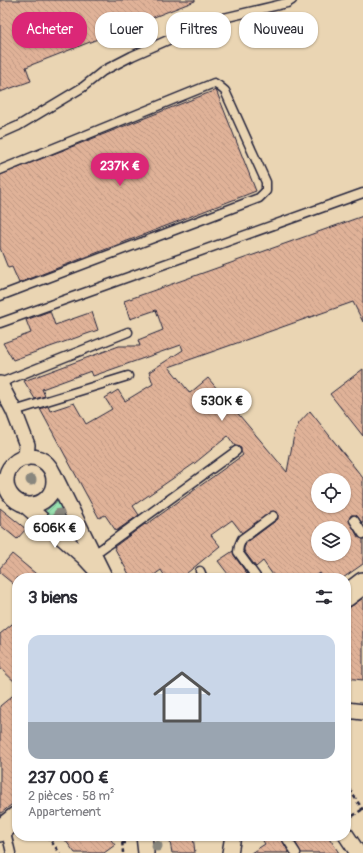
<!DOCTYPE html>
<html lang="fr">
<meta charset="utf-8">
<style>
body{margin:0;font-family:Pangolin,sans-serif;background:#f7f7f7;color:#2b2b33;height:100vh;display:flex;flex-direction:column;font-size:15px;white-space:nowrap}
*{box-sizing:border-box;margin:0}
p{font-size:13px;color:#7c7c81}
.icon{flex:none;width:22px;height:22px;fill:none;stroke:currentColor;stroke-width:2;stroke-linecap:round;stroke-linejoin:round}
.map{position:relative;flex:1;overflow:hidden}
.side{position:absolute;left:12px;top:573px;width:339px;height:268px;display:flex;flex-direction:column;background:#fff;border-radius:16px;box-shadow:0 1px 3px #0004}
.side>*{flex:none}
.hud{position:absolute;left:12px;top:12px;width:339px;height:36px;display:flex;gap:8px}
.buttons{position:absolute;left:311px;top:473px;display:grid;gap:8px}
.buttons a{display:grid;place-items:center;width:40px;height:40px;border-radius:50%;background:#fff;box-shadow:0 1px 3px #0004;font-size:20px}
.price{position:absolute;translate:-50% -34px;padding:0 9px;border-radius:14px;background:#fff;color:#222;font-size:13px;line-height:26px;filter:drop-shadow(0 1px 2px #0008)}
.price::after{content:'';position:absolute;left:50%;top:24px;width:12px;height:9px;margin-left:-6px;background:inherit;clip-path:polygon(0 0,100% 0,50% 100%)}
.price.selected{background:#db2777;color:#fff}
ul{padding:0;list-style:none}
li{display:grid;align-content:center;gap:8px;height:212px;padding:0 16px}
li+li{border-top:1px solid #e1e1e2}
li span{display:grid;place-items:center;height:124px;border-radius:12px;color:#555}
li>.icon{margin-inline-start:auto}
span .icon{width:72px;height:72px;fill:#fffc;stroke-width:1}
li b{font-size:17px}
h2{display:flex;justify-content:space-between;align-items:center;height:48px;padding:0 16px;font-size:17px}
.tag{padding:0 14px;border-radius:16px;background:#fff;box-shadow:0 1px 3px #0004;font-size:14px;line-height:36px}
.tag.selected{background:#db2777;color:#fff}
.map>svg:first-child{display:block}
.garden{fill:url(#garden-furrows);stroke:#5e8276}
.building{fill:url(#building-back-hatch);stroke:#22223b;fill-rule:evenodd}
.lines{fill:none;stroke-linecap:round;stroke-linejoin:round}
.service-casing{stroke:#22223b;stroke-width:11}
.minor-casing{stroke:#22223b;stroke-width:18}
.secondary-casing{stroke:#22223b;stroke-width:24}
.path{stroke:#22223b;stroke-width:2.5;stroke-dasharray:4 3;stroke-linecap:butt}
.service{stroke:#ead5b3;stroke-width:8}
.minor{stroke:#ead5b3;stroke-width:15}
.secondary{stroke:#ead5b3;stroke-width:21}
.tree{fill:#89877e}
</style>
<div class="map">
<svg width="363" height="853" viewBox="0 0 363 853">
<defs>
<pattern id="garden-furrows" width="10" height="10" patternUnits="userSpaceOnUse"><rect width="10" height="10" fill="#99e2b0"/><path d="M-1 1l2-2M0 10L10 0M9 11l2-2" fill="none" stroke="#84c298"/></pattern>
<pattern id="building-back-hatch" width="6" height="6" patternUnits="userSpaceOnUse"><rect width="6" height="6" fill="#e0b298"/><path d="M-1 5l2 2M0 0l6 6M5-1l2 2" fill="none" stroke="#c09984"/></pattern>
</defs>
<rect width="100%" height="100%" fill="#ead5b3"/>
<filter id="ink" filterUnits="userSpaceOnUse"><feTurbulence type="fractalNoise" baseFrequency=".025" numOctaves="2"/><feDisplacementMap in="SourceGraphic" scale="8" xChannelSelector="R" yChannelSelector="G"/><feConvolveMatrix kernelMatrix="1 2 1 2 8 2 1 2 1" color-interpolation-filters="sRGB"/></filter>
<g filter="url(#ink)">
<!-- garden -->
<path class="garden" d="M61 498 81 544 43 513Z"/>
<!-- building -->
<path class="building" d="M0 0H195V1L26 67 31 81 0 92Z
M216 90 256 191 19 283 12 267 8 268 0 248V175Z
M363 216V322L353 302 169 367 190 393 208 378 287 472 294 435 299 423 310 411 363 478V524L356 515H351L349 520 358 537 363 539V564L343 578H323L320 573 313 578H275L263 561 256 567 244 551V548L246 543 278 519V513L273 511 242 533 232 520 211 535 220 546 181 578H166L161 570 150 578H131L114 547 145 524 146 525 243 455 241 452V448L235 446 228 436 195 463 133 506 139 515 116 531 105 515 99 518 40 409 48 406 50 411 74 403 86 424 112 409 105 398 118 390 125 401 153 384 149 372 183 350 181 345 93 376 91 371 42 389 45 396 35 399 24 381 119 346H140L138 340 163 330 156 310 130 319 124 301ZM318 480H344V506H318ZM318 528H344V554H318Z
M50 311 55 325 92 312 98 330 13 360 3 343 31 333 26 320Z
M363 369V436L330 394Z
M0 508 26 529 17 539 0 525Z
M233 551 234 555 247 574 241 578H231L218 561Z
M12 554 41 578H17V587L0 573V568Z
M363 598V680L346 678V610Z
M17 620V684L0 668V634Z
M17 692V800L0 814V706Z
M62 836H108L115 845 104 853H75Z
M169 836H193L195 853H172Z
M260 836H280L289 853H251L265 844Z
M292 836H328L339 853H301Z"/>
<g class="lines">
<defs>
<path id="service" d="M0 134 18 126 83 87 103 71 132 56 211 21 287 3 292 0
M0 170 214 83 219 86 225 91 266 182V191L259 198 0 296
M0 323 363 193
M0 383 128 332
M14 411 128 376
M354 520 363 534
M93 555 236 451
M200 571 203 578
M257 578 238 552 239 546 242 539 273 516
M5 828 11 853
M285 836 296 853"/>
<path id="minor" d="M0 384 14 411 27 445 26 458
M6 481a24 24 0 1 1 48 0a24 24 0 1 1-48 0Z
M53 473 105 578
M24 504 83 556 95 569
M346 710 363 712
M346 835 358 853
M144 836 146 853
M230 853 233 836"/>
<path id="secondary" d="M346 596 363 583
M0 831 17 817"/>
</defs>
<!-- service casing -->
<use href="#service" class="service-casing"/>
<!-- minor casing -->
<use href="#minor" class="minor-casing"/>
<!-- secondary casing -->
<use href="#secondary" class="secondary-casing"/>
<!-- path -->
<path class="path" d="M346 784 363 810
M347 820 363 809
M47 836 60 853
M120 836 122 839 123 853
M122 843H126"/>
<!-- service -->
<use href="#service" class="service"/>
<!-- minor -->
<use href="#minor" class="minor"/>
<!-- secondary -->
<use href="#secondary" class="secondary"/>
</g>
<!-- trees -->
<g class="tree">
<circle cx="31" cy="480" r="5.5"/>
<circle cx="59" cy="514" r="5.5"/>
<circle cx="157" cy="846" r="5.5"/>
</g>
</g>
</svg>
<div class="buttons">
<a><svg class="icon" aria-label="locate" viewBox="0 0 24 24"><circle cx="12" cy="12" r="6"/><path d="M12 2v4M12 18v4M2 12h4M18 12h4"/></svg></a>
<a><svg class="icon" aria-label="layers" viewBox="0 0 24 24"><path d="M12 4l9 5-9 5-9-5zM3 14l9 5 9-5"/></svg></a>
</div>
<b class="price selected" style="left:120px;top:187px">237K €</b>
<b class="price" style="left:222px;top:422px">530K €</b>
<b class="price" style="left:55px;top:549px">606K €</b>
<div class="hud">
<a class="tag selected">Acheter</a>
<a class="tag">Louer</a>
<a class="tag">Filtres</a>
<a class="tag">Nouveau</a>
</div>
<section class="side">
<h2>3 biens<svg class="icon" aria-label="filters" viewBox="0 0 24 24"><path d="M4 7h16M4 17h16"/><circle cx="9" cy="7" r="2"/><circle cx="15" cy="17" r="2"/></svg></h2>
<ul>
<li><span style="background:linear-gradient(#c9d6e8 70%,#9aa5b1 0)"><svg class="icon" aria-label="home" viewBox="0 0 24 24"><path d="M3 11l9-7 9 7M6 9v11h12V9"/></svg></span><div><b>237 000 €</b><p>2 pièces · 58 m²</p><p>Appartement</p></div></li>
</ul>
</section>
</div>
